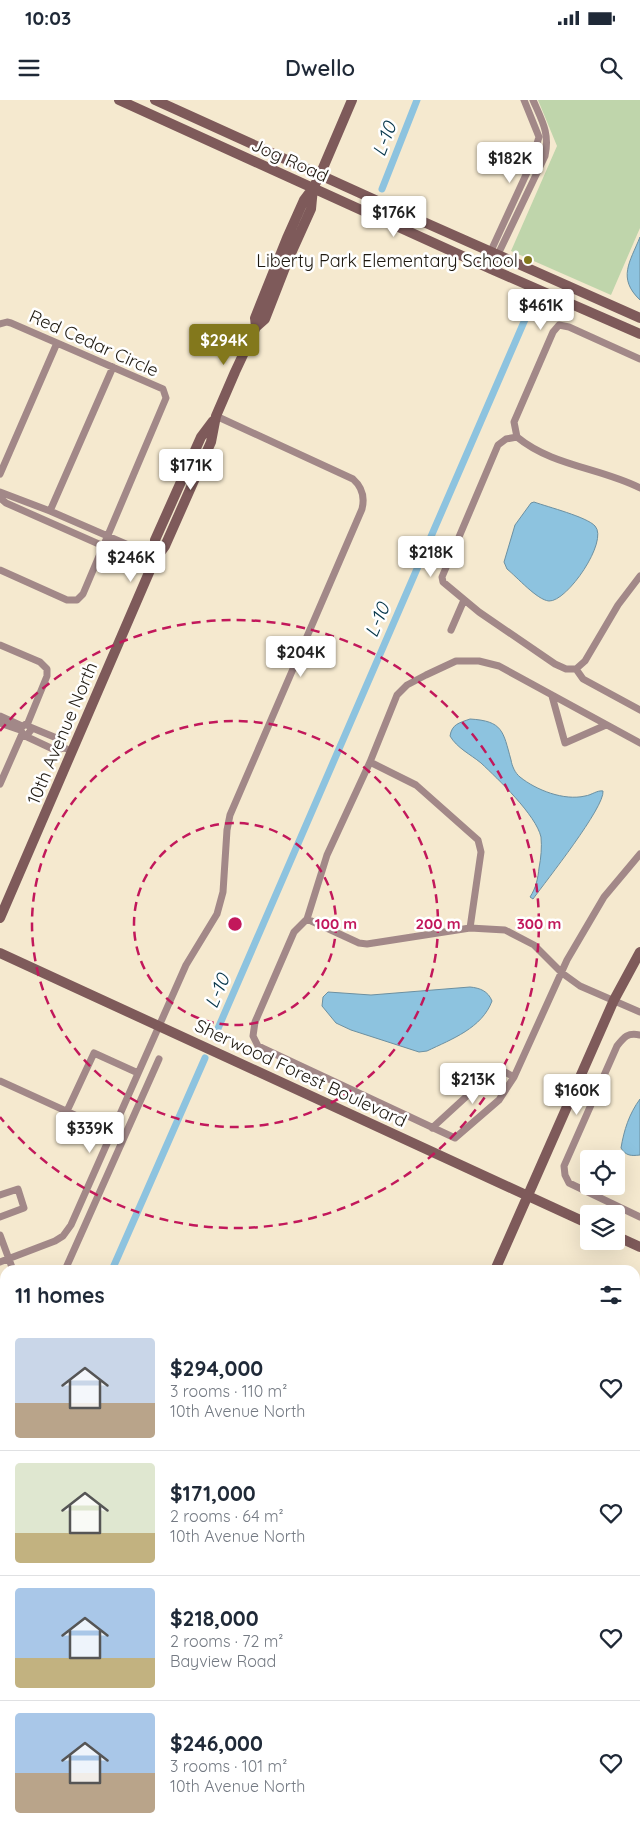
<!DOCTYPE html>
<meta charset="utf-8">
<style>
body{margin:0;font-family:Quicksand,sans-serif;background:#f2f2f3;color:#1f2937;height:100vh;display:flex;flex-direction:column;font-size:19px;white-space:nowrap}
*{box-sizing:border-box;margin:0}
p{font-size:16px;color:#747a83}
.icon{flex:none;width:28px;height:28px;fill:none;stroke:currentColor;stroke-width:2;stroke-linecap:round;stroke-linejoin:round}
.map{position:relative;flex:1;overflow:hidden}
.details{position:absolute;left:0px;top:1165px;width:640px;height:570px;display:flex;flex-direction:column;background:#fff;border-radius:15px 15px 0 0;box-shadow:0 5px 20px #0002}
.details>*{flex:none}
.fabs{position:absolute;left:580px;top:1050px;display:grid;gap:10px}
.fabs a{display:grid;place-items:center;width:45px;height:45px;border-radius:5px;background:#fff;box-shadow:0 5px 20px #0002;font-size:25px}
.price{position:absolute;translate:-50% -42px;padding:0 11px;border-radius:5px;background:#fff;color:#222;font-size:16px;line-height:32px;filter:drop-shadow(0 1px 2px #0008)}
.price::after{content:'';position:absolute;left:50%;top:30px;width:15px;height:11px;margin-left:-8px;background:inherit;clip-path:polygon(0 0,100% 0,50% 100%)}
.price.on{background:#83781c;color:#fff}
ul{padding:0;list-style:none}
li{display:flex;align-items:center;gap:15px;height:125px;padding:0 15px}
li+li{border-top:1px solid #e0e1e3}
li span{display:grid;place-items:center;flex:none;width:140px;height:100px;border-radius:5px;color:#555}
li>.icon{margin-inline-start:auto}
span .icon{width:60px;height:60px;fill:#fffc;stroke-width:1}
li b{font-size:21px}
h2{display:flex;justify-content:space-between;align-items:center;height:60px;padding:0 15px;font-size:21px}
.status{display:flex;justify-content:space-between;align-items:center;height:35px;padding:0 25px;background:#fff;direction:ltr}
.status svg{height:14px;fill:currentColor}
header{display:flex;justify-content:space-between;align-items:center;height:65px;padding:0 15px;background:#fff;font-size:22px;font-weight:600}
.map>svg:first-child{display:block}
.green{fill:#bfd5ab}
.water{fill:#8dc3df;stroke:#6c90a1}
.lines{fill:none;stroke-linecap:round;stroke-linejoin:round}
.canal{stroke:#8dc3df;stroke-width:7}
.street{stroke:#a28888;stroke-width:7}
.secondary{stroke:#7e5a5a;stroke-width:10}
.ring{fill:none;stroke:#c2185b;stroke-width:2.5;stroke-dasharray:9 6}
.poi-dot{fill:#83781c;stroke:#fff;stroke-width:2}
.labels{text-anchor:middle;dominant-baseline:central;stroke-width:5;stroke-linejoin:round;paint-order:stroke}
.street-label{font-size:18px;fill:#1e1910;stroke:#fff}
.poi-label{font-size:18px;fill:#1e1910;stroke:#fff;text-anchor:end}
.water-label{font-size:19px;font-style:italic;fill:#06364a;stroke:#fff}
.centre{fill:#c2185b;stroke:#fff;stroke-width:2.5}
.ring-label{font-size:15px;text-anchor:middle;font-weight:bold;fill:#c2185b;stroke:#fff;stroke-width:5;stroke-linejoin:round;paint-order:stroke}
</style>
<div class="status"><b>10:03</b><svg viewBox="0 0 49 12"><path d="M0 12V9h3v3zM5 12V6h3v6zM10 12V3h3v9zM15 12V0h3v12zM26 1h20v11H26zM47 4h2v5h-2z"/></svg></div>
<header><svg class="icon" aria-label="menu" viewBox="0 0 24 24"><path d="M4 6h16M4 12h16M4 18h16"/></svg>Dwello<svg class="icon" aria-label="search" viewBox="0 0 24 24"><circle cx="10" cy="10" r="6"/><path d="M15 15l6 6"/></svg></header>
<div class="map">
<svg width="640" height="1735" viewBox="0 0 640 1735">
<rect width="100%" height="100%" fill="#f5e9cf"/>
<!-- green -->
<path class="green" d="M538 0H640V128L611 195 511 151 557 46Z"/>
<!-- water -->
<path class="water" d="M640 137V200C617 178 630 162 640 137Z
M534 402C548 407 587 417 595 426 609 441 567 502 549 501 537 500 517 477 507 469L504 462 515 425 531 403Z
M470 619C503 621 503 631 511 660 512 666 515 673 520 677 536 690 564 701 585 696 592 695 597 690 603 691 605 707 546 781 533 799L530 797C536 788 538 778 539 768 541 758 542 747 541 737 536 715 498 679 481 663 470 654 457 648 450 636 452 624 459 623 470 619Z
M470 887C480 888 488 891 492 901 482 928 452 939 427 951L419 952 351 930 336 923 322 906 323 897 328 892 371 895Z
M640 999V1055C631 1056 626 1056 621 1048 624 1030 629 1014 640 999Z"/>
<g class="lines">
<!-- canal -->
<path class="canal" d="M382 89 417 0
M216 933 533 201
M112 1170 205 958
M0 1427 5 1415"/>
<!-- street -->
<path class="street" d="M484 166 530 66 539 37 524 0
M491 169 545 56C550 33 542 21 533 0
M0 224 7 222 11 223 163 289 166 298 83 494 77 500H67L0 470
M517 337 506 339 498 345 442 477 443 482 479 512 555 564 566 569H576
M517 337 514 322 553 232 559 225 569 227 640 259
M517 337C552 366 601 368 640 388
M0 374 57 243
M0 392 50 411 149 454 154 461 144 464 6 403 0 398
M50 411 113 267
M451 530 464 500
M0 545 40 562 47 569V576L27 625
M576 569 585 561 618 505 640 476
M576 569 583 579 640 610
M552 596 565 643 606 625
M0 616 22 626
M0 623 20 630
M30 627 59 639 64 648 67 649
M27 635 31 630 30 627 26 624 20 628 23 635 55 650 64 648
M640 643 499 566 479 561H456L426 575 407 585 397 595 370 662 327 755 307 819 294 832 255 922 253 936 258 946 455 1038 499 1000 514 977 567 860 604 797 640 754
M370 662 416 685 478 740 481 752 470 828
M0 684 22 634
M307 819 359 843 367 844 470 828 505 830 534 845 562 873 580 886 640 912
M640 935C628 932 624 937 617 946L564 1066 565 1075 569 1083 640 1117
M0 981 112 1032
M67 1011 94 953 138 973
M432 1028 492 973 503 971 514 977
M0 1095 18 1089 24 1108 0 1117
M0 1135 13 1170
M0 1162 55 1141 63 1136 71 1125 186 865 217 814 223 792 227 730 230 715 362 409C365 397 362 387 353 379L216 316
M65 1170 159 959
M0 1207 5 1205
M635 1308 640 1310
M0 1317 5 1306
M0 1388 2 1389 0 1392
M635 1467 640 1469
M272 1730 283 1735
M600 1730 602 1735"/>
<!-- secondary -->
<path class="secondary" d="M119 0 491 169 640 234
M155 0 426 123 640 218
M256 227 255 218 287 138 304 100 313 88 320 75 352 0
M154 460 155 440 201 337 213 321
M0 818 154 461 165 446 211 342 216 316 235 272 256 227 265 219 288 160 311 109 313 88
M0 853 589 1124
M616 1136 640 1147
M495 1170 614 900 640 852
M241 1735 242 1730"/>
</g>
<!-- distance rings -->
<g class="ring">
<circle cx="235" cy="824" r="101"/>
<circle cx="235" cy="824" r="203"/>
<path d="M0 631A304 304 0 1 1 0 1017"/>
</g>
<!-- markers -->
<circle class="poi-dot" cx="528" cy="160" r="5"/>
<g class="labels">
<!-- street labels -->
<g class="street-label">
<text transform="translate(290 60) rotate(24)">Jog Road</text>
<text transform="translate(94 243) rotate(24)">Red Cedar Circle</text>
<text transform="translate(62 633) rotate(-67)">10th Avenue North</text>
<text transform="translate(301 973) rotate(25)">Sherwood Forest Boulevard</text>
</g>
<!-- poi labels -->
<g class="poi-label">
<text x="518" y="160">Liberty Park Elementary School</text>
</g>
<!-- water labels -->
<g class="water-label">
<text transform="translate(384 39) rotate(-69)">L-10</text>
<text transform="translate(377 520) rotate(-67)">L-10</text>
<text transform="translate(217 891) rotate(-67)">L-10</text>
</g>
</g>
<circle cx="235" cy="824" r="8" class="centre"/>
<g class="ring-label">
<text x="336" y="829">100 m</text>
<text x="438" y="829">200 m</text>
<text x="539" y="829">300 m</text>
</g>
</svg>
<div class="fabs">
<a><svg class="icon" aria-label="locate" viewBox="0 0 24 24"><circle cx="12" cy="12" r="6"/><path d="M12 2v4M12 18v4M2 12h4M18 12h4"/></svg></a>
<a><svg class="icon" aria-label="layers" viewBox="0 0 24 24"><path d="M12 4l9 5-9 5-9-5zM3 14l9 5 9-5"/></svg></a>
</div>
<b class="price" style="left:510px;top:84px">$182K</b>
<b class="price" style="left:394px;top:138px">$176K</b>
<b class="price" style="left:541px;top:231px">$461K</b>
<b class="price on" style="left:224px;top:266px">$294K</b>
<b class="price" style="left:191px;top:391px">$171K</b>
<b class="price" style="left:431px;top:478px">$218K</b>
<b class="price" style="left:131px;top:483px">$246K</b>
<b class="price" style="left:301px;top:578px">$204K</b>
<b class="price" style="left:473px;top:1005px">$213K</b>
<b class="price" style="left:577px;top:1016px">$160K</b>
<b class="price" style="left:90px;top:1054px">$339K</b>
<section class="details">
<h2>11 homes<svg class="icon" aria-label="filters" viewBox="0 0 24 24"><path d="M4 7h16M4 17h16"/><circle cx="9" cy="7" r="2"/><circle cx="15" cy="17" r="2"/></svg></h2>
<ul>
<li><span style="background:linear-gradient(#c9d6e8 65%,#b9a48a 0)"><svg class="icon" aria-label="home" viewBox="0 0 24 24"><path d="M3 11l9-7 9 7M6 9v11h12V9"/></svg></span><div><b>$294,000</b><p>3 rooms · 110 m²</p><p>10th Avenue North</p></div><svg class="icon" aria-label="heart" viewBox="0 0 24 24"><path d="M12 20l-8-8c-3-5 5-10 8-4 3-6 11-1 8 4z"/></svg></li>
<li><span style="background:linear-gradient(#dfe7d0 70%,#c2b280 0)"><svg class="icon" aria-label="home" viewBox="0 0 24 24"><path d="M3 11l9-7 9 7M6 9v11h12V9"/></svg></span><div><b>$171,000</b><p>2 rooms · 64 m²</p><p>10th Avenue North</p></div><svg class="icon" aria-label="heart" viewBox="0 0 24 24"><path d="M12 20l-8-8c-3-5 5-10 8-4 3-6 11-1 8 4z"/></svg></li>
<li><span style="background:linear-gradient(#a9c7e8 70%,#c2b280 0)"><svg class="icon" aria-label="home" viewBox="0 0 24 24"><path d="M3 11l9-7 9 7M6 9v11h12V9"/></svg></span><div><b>$218,000</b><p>2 rooms · 72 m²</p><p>Bayview Road</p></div><svg class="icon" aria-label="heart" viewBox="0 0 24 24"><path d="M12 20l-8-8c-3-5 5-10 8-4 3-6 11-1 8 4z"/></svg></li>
<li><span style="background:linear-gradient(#a9c7e8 60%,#b9a48a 0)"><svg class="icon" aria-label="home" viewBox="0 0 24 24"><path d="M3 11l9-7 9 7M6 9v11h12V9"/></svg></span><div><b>$246,000</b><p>3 rooms · 101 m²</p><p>10th Avenue North</p></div><svg class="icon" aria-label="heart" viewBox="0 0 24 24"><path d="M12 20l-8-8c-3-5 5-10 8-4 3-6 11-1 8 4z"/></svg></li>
</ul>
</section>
</div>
